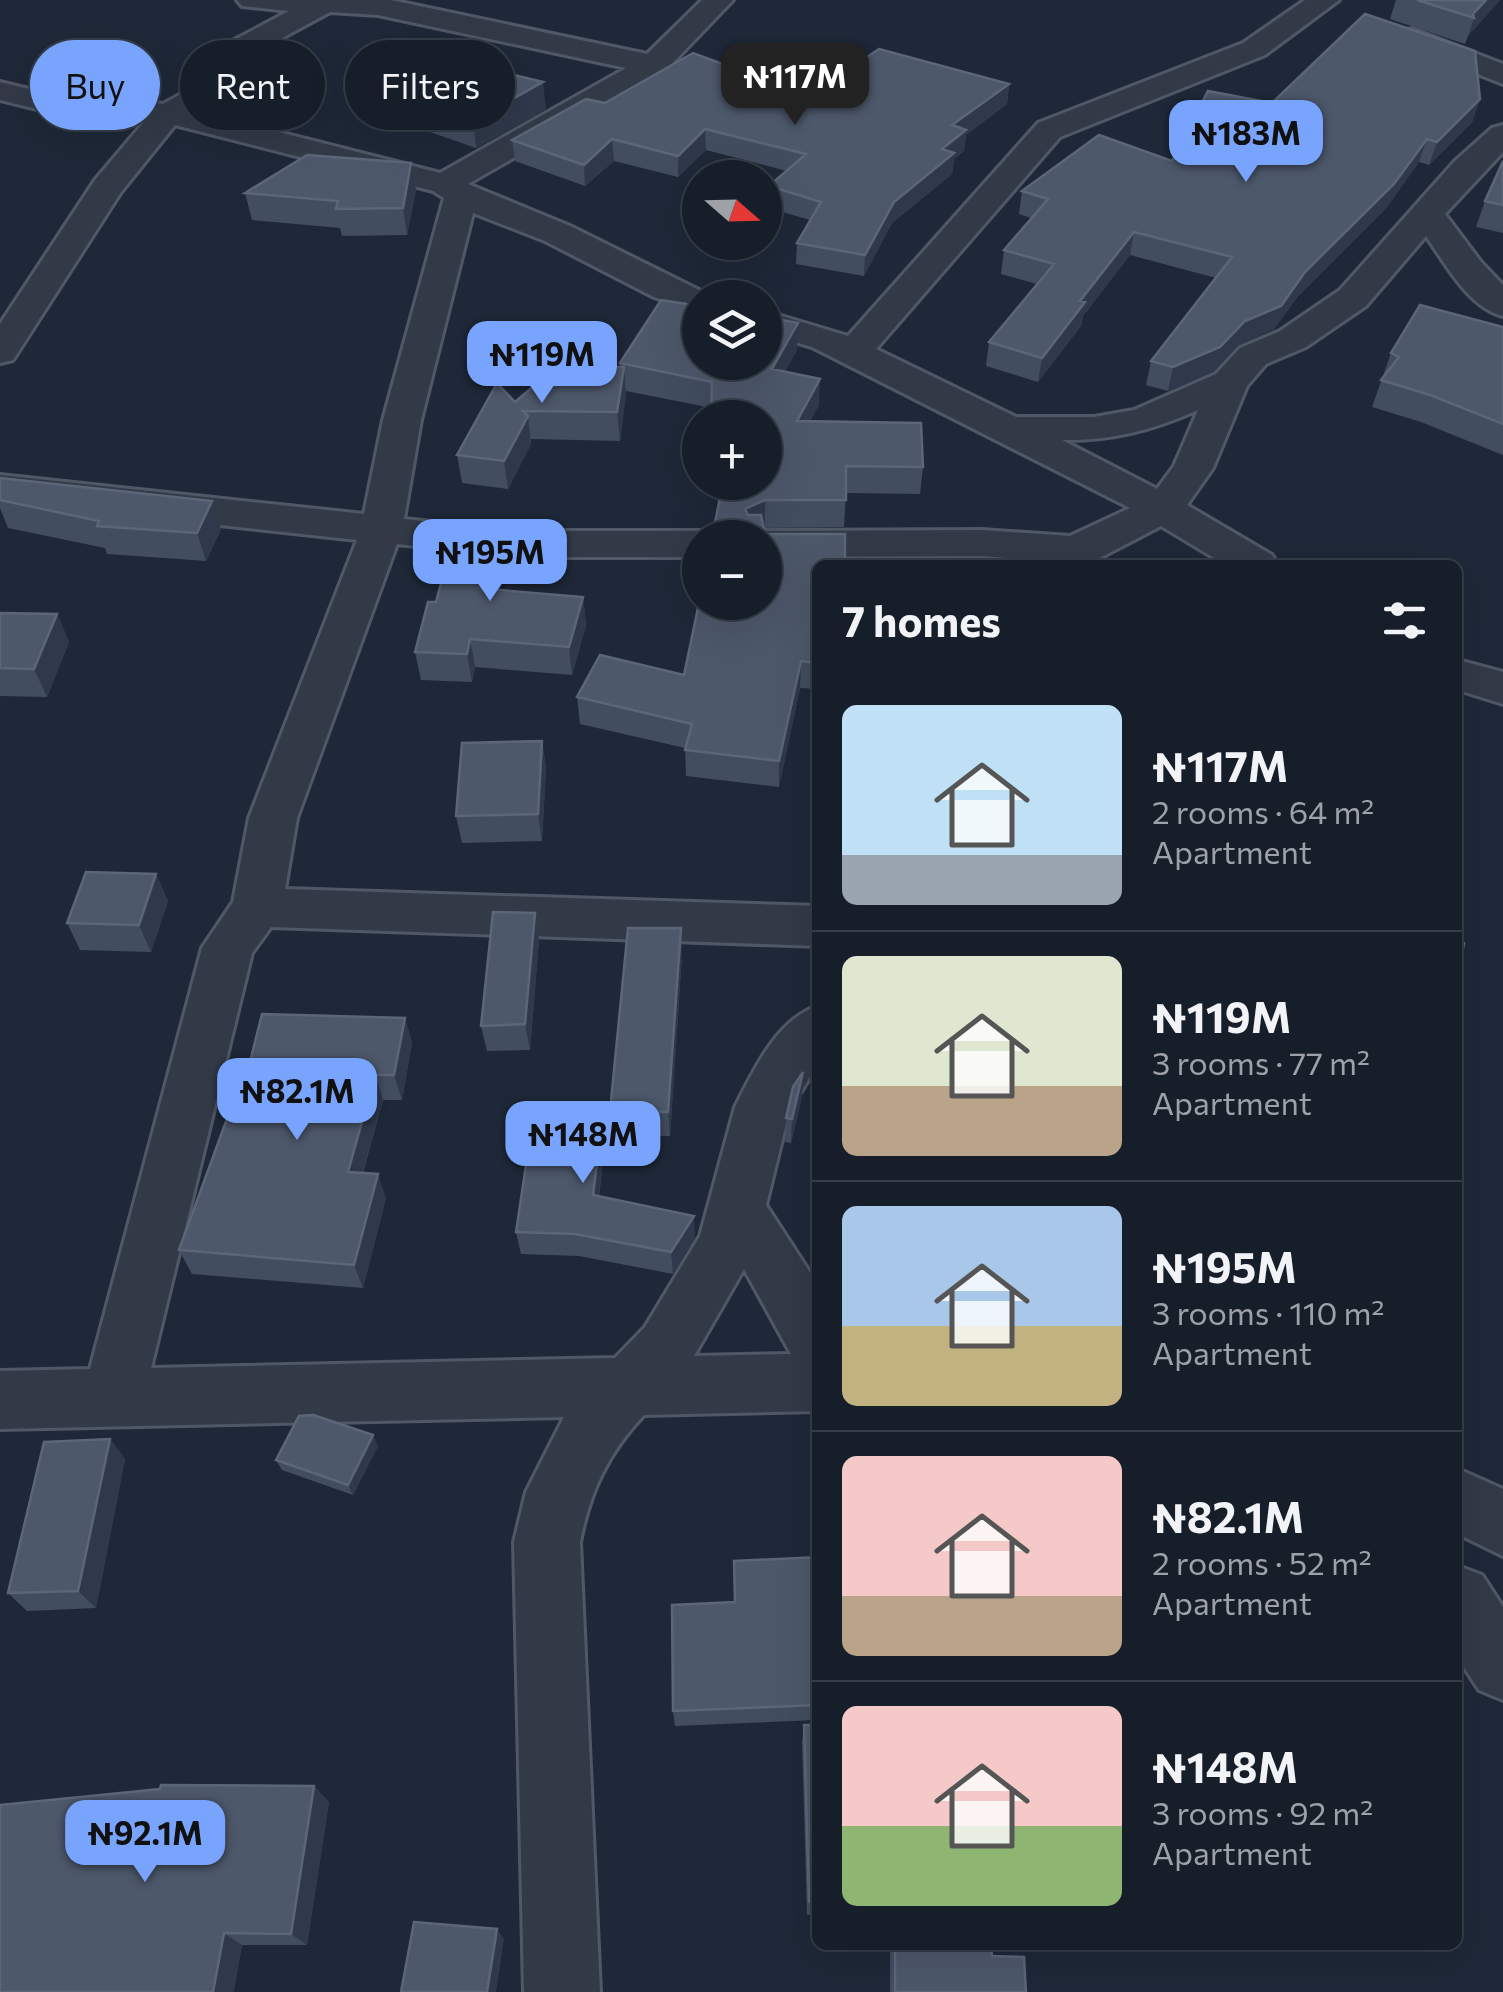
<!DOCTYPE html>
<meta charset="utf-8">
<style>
body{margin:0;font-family:Commissioner,sans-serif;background:#1f2732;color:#f1f3f6;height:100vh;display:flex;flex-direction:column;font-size:38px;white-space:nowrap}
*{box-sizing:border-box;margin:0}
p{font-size:32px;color:#9ea2a8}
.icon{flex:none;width:55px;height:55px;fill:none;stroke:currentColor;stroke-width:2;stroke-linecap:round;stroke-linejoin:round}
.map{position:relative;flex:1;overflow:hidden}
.drawer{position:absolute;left:812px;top:560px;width:650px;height:1390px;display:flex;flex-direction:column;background:#161e2a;border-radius:15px;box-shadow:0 10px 40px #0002,0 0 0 2px #353c47}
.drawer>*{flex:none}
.guide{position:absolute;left:30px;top:40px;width:632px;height:90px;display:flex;gap:20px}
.needle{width:65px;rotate:110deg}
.tools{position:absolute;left:682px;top:160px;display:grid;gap:20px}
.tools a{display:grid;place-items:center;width:100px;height:100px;border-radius:50%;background:#161e2a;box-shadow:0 10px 40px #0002,0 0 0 2px #353c47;font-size:50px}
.price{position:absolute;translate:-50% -85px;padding:0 22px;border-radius:20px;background:#79a4fd;color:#111;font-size:32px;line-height:65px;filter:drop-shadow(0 2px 5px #0008)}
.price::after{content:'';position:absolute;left:50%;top:60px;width:30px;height:22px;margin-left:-15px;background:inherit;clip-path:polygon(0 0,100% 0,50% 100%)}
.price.current{background:#222;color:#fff}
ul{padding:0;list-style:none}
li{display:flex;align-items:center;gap:30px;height:250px;padding:0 30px}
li+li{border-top:2px solid #353c47}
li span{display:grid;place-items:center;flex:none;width:280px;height:200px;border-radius:15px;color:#555}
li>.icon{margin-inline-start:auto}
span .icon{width:120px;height:120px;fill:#fffc;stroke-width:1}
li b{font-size:42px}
h2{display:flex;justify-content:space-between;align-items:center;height:120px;padding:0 30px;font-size:42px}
.tag{padding:0 35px;border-radius:45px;background:#161e2a;box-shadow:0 10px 40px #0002,0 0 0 2px #353c47;font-size:35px;line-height:90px}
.tag.current{background:#79a4fd;color:#111}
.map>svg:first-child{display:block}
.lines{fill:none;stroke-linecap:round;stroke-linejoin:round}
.minor-casing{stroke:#505766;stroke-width:6}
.minor{fill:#323a48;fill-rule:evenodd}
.wall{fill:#424d60}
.shaded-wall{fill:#2f394b}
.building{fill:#4d586b;stroke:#5c6679;stroke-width:2.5}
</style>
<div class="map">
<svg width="1503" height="1992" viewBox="0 0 1503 1992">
<rect width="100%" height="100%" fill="#1e2838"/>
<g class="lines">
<defs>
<path id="minor" d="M237 0H391L647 54 702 0H733L665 71 468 184 570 226 715 298H700V313L654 297 545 241 473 213 421 420 404 519 518 531H700L717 538H700V557H518L397 544 297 818 285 889 818 906V946L271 927 252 953 151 1368 615 1358 645 1327 700 1236 735 1107C754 1070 777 1019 818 1006V1064L789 1111 766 1205 818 1285V1411L644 1415C608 1453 590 1491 580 1542L600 1992H524L514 1542 526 1492 564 1417 0 1429V1371L90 1369 202 948 233 902 249 818 357 540 0 501V475L364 514 383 420 444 198 433 191 175 125 121 192 13 360 0 363V324L95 180 145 121 37 109 0 100V82L37 91 163 104 190 89 225 45 289 11 242 6ZM330 12 378 15 626 68 440 173 196 111 212 103 247 57ZM744 1269 791 1354 694 1356Z
M1305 0H1339L1265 55 1060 137 876 349 1016 417H1094L1134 410 1216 374 1240 348 1280 331 1340 290 1455 161 1492 128 1503 125V152L1445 214 1481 262 1503 285V316C1469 308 1445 263 1426 236L1366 306 1306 347 1266 364 1247 386 1213 468 1187 505 1272 555 1278 565H1226L1161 526 1086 565H1042L1044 561 982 556 765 557V538H748L750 535 765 531 982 530 1070 536 1130 508 812 347 765 333V311L848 336 1038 123 1243 43ZM1198 410 1174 466 1157 489 1062 440C1111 441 1153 430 1198 410Z
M1412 29 1503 64V84L1401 44 1397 38 1401 32Z
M1458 660 1503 672V704L1458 690Z
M1458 1469 1503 1489V1556L1458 1534Z
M1458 1566 1482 1575 1503 1607V1700L1479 1690 1458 1658Z"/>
</defs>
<!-- minor casing -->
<use href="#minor" class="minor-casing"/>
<!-- minor -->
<use href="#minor" class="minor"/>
</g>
<!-- wall -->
<path class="wall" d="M1396 0H1500L1468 36 1465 44 1390 19Z
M739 70 846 71 1009 84 1007 104 966 135 964 151 954 159 952 174 892 223 864 276 796 264 797 243 810 220 769 208V186L787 171 706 150 678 177 614 161 585 186 515 161 512 140 605 103Z
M400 96 546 109 476 148 404 123Z
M1480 99 1472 122 1429 165 1419 162 1387 207 1299 295 1274 329 1239 345 1214 371 1168 391 1146 385 1151 361 1216 278 1130 255 1083 316 1081 326 1038 382 986 366 989 342 1037 284 1001 274 1004 250 1031 218 1019 214 1022 191 1172 161 1272 103Z
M1503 161V233L1476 227 1485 201Z
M411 163 416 190 407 235 342 236 340 228 252 220 245 193Z
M798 323 797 350 785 372 819 405 810 421 923 467 920 494 846 493 844 527 764 528 765 534 818 565V689L800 688 779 787 686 776 685 748 580 724 577 697 684 675 721 494H711L710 482H765L712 408 626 391 620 441 531 439V444L508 489 462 483 457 455 515 402 620 367V363Z
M1503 327V455L1421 422 1372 407 1391 353Z
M0 478 221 529 206 561 107 554 105 548 8 528 0 508Z
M503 531 507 560 499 590 583 597 586 625 572 675 475 667 472 682 421 680 415 652 436 602Z
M0 613 57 614 69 642 47 697 0 696Z
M542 741 546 768 542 841 462 843 456 816Z
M156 874 168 901 151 952 80 950 67 923Z
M535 913 539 940 530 1050 487 1051 481 1026Z
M682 955 670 1136H614L610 1111Z
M405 1018 412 1043 402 1100H383L363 1173 386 1198 363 1288 192 1274 179 1250 237 1114Z
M802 1097 791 1143 785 1142 786 1118Z
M607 1131 599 1196 695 1237 673 1274 579 1256 521 1254 516 1232Z
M110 1439 125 1459 96 1608 27 1611 8 1593Z
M378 1446 353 1495 282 1470 276 1460Z
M818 1557V1720L675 1726 673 1711 735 1602Z
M804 1725H818V1914L807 1915 802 1742Z
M314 1786 329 1802 307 1945H242L233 1992 160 1789Z
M890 1945H991L992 1956 1026 1992H890Z"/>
<!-- shaded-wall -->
<path class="shaded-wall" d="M1486 0H1500L1468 36 1474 18 1473 14Z
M543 82 546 109 476 148 473 121Z
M1009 84 1007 104 966 135 964 151 954 159 952 174 892 223 864 276 865 255 894 202 942 149 952 125Z
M1480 99 1472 122 1429 165 1437 142Z
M705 129 706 150 678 177V156Z
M612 139 614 161 585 186 584 165Z
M1427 139 1419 162 1387 207 1299 295 1274 329 1239 345 1214 371 1168 391 1173 367 1245 321Z
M411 163 416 190 407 235 403 208Z
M1134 232 1130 255 1083 316 1081 326 1038 382 1042 358 1080 301Z
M798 323 797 350 772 396V369Z
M624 367 626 395 620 441 617 412Z
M820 379 819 405 796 448 797 421Z
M528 416 531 444 508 489 504 461Z
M765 500V527L745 536V509Z
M212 501 221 529 206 561 197 533Z
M503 531 507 560 493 617 488 589Z
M583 597 586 625 572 675 569 647Z
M57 614 69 642 47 697 34 669Z
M470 639 475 667 472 682 467 654Z
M801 661 800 688 779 787V761Z
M542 741 546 768 542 841 538 814Z
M156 874 168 901 151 952 139 925Z
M535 913 539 940 530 1050 525 1024Z
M681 928 682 955 670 1136 668 1112Z
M405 1018 412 1043 402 1100 394 1075Z
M803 1072 802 1097 791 1143 792 1119Z
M375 1075 383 1100 356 1196 348 1172Z
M604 1108 607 1131 596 1217 593 1195Z
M378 1174 386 1198 363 1288 354 1265Z
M694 1216 695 1237 673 1274 671 1252Z
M373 1435 378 1446 353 1495 348 1485Z
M110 1439 125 1459 96 1608 78 1591Z
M314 1786 329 1802 307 1945 291 1934Z
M497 1929 504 1939 496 1992H487Z
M224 1933 242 1945 234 1992H213Z"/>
<!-- building -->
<path class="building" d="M1417 0H1486L1473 14 1474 18Z
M1365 14 1475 51 1480 99 1437 142 1427 139 1394 184 1305 272 1281 306 1245 321 1220 347 1173 367 1151 361 1232 257 1134 232 1080 301 1085 302 1042 358 989 342 1054 264 1004 250 1048 199 1022 191 1099 135 1172 161 1208 91 1272 103Z
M879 49 1009 84 952 125 966 130 942 149 954 153 894 202 865 255 797 243 821 202 769 186 806 154 705 129 678 156 612 139 584 165 512 140 586 99 605 103 693 53 739 70 755 54 846 71Z
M457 61 543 82 473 121 400 96Z
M307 155 411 163 403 208 336 209 338 201 245 193Z
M1503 161V205L1485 201Z
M661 300 700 306V362H765V317L798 323 772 369 820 379 797 421 921 423 923 467 846 466V500H765L745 509 748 515H761L765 534H845V565H818V663L801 661 779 761 685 750 692 724 577 697 600 655 684 675 700 598V602H765V538H712L723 482H765V418H711L712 382 620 363Z
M1420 305 1503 327V424L1430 395 1381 380 1399 357 1391 353Z
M557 366 624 367 617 412 523 411 528 416 504 461 457 455 497 383 515 402Z
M0 478 212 501 197 533 97 526 99 521 0 500Z
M456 526 503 531 488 589 583 597 569 647 470 639 467 654 415 652 428 602H436Z
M0 613 57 614 34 669 0 668Z
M542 741 538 814 456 816 462 743Z
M86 872 156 874 139 925 67 923Z
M493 912 535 913 525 1024 481 1026Z
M628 928H681L668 1112 610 1111Z
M1458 941 1464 943 1458 975Z
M262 1014 405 1018 394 1075H375L348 1172 378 1174 354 1265 179 1250 229 1113 237 1114Z
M803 1072 792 1119 786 1118 793 1087Z
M535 1105 604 1108 593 1195 694 1216 671 1252 575 1234 516 1232Z
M313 1415 373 1435 348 1485 276 1460 299 1416Z
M110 1439 78 1591 8 1593 44 1442Z
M818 1557V1705L673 1711 672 1605 735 1602 734 1561Z
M804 1725H818V1902H809Z
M161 1785 314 1786 291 1934 224 1933 213 1992H0V1805L160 1789Z
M414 1922 497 1929 487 1992H401Z
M895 1945H991L992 1956 1024 1957 1026 1992H895Z"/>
</svg>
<div class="tools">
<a><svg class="needle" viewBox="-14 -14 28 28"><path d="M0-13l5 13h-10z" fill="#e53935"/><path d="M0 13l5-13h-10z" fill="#9ea2a8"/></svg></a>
<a><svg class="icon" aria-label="layers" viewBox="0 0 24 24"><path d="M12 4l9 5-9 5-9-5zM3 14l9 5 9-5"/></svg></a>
<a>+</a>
<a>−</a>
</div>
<b class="price current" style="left:795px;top:128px">₦117M</b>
<b class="price" style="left:1246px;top:185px">₦183M</b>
<b class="price" style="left:542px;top:406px">₦119M</b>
<b class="price" style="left:490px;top:604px">₦195M</b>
<b class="price" style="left:297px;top:1143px">₦82.1M</b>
<b class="price" style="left:583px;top:1186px">₦148M</b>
<b class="price" style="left:145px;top:1885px">₦92.1M</b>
<div class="guide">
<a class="tag current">Buy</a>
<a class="tag">Rent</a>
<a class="tag">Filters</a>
</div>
<section class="drawer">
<h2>7 homes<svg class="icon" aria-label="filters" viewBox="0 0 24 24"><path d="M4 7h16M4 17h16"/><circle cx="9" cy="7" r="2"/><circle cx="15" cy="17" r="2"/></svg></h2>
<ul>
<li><span style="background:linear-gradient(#bfe0f5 75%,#9aa5b1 0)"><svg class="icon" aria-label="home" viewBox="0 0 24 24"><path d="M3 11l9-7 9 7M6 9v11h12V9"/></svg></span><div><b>₦117M</b><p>2 rooms · 64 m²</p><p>Apartment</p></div></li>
<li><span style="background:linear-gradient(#dfe7d0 65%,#b9a48a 0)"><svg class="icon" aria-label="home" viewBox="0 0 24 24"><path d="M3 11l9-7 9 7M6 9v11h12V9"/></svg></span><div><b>₦119M</b><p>3 rooms · 77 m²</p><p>Apartment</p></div></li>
<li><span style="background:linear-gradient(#a9c7e8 60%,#c2b280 0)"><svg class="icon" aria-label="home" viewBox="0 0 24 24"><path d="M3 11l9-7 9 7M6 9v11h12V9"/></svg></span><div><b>₦195M</b><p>3 rooms · 110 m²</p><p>Apartment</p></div></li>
<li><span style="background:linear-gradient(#f6c9c9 70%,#b9a48a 0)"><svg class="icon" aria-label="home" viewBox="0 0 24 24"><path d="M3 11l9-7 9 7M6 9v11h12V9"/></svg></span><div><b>₦82.1M</b><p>2 rooms · 52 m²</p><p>Apartment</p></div></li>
<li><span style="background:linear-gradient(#f6c9c9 60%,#8fb573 0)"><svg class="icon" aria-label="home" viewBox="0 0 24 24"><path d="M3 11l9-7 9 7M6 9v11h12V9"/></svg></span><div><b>₦148M</b><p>3 rooms · 92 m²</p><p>Apartment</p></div></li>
</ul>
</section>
</div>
